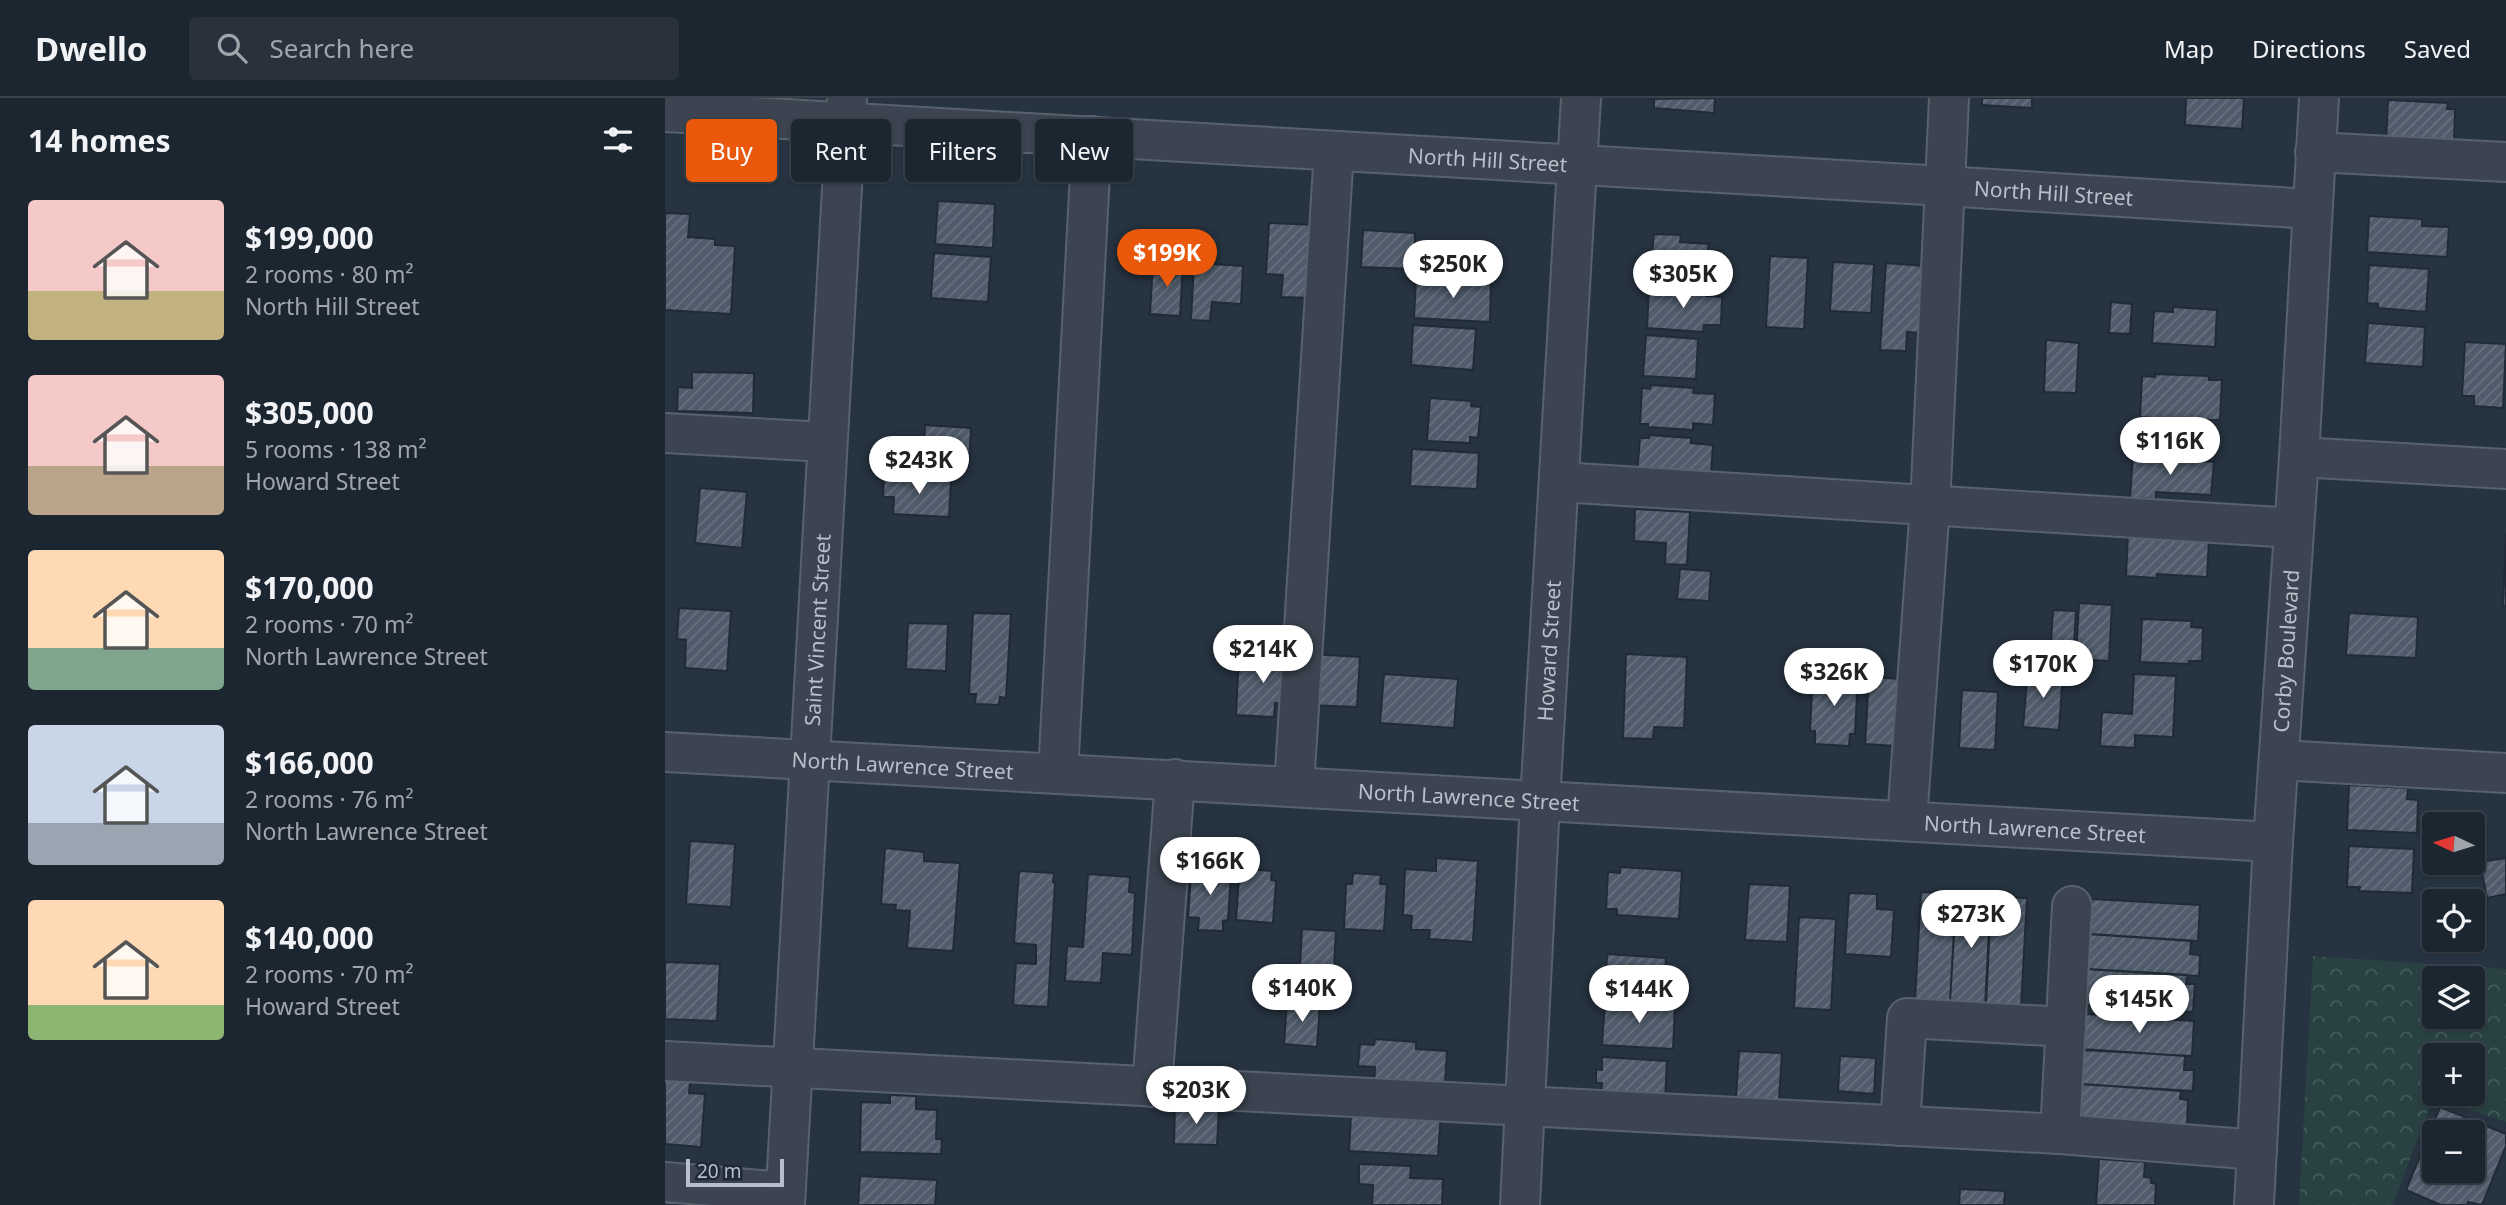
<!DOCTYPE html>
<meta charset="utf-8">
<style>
body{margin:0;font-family:"Noto Sans",sans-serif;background:#29323c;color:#f1f3f6;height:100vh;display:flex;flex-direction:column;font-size:26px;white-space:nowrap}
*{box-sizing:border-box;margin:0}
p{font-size:23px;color:#a0a5ab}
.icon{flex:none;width:38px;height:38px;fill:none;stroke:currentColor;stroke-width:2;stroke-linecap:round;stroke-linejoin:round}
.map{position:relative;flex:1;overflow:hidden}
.sheet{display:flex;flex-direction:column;background:#1c2630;width:665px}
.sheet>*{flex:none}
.hud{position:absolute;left:21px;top:21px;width:665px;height:63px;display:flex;gap:14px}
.needle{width:46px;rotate:274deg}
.fabs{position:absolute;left:1757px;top:714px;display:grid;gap:14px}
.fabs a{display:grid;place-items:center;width:63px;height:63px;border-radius:7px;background:#1c2630;box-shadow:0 2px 5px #0004,0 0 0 2px #3a434c;font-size:35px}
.scale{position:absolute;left:21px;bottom:18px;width:98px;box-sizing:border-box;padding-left:7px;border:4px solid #b7bfca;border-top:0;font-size:19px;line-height:24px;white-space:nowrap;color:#b7bfca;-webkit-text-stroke:5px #1f2935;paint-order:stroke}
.price{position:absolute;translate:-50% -60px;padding:0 16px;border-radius:24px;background:#fff;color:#222;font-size:23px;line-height:46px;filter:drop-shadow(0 2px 4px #0008)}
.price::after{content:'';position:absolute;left:50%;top:42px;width:21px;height:16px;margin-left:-10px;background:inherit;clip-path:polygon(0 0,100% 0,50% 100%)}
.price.on{background:#ea580c;color:#fff}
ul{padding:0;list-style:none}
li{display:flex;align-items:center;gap:21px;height:175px;padding:0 28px}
li span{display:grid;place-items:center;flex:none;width:196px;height:140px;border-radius:7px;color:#555}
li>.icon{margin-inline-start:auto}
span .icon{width:84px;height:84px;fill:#fffc;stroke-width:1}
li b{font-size:30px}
h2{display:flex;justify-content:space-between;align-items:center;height:84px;padding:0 28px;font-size:30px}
.pill{padding:0 24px;border-radius:7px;background:#1c2630;box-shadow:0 2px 5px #0004,0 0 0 2px #3a434c;font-size:24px;line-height:63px}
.pill.on{background:#ea580c;color:#fff}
header{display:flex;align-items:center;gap:42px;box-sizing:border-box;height:98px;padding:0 35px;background:#1c2630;border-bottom:2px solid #3a434c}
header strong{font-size:33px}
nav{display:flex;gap:38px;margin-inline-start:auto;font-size:24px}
.search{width:490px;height:63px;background:#29323c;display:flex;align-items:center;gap:18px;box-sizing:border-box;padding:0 24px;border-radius:7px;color:#a0a5ab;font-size:26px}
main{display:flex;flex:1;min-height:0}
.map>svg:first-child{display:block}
.forest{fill:url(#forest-crowns);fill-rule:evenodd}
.building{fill:url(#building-hatch);stroke:#212b37;stroke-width:2;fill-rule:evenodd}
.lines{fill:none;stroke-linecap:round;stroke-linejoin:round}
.minor-casing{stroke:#58626d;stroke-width:42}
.minor{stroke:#3b4450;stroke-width:38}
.labels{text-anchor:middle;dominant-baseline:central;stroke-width:5;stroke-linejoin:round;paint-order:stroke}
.street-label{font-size:21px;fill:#b7bfca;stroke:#1f2935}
</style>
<header>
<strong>Dwello</strong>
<div class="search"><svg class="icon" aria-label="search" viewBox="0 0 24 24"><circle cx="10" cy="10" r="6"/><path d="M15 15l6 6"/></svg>Search here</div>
<nav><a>Map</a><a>Directions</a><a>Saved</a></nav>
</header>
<main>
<section class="sheet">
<h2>14 homes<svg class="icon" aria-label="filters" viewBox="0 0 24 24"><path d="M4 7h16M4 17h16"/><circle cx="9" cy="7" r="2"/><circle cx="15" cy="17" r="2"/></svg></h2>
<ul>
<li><span style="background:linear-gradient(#f6c9c9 65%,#c2b280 0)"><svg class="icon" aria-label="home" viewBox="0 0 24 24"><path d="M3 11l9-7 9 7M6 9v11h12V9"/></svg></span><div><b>$199,000</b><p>2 rooms · 80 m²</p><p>North Hill Street</p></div></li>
<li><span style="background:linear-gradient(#f6c9c9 65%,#b9a48a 0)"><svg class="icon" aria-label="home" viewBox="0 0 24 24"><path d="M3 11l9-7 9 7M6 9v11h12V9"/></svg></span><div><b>$305,000</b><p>5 rooms · 138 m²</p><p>Howard Street</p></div></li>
<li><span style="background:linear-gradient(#ffd9b3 70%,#7fa58c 0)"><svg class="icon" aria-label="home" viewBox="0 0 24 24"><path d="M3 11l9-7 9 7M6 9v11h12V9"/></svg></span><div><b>$170,000</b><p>2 rooms · 70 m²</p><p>North Lawrence Street</p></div></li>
<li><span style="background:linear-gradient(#c9d6e8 70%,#9aa5b1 0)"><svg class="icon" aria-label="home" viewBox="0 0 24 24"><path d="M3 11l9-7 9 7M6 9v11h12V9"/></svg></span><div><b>$166,000</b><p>2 rooms · 76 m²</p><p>North Lawrence Street</p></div></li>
<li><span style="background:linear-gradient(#ffd9b3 75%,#8fb573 0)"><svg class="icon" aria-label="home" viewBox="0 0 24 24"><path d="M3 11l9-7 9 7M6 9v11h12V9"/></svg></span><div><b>$140,000</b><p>2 rooms · 70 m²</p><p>Howard Street</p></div></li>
</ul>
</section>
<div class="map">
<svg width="1841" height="1107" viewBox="0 0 1841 1107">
<defs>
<pattern id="forest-crowns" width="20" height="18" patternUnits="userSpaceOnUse" patternTransform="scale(1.75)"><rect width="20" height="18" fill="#294142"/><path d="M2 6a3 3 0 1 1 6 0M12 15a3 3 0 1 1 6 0" fill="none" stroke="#465b5c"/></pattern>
<pattern id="building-hatch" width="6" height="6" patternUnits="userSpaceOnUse" patternTransform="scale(1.75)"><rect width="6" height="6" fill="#505c6b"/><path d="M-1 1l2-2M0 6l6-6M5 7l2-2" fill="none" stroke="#67727f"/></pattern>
</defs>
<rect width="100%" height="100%" fill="#263340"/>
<!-- forest -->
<path class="forest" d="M1648 858 1841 871V1024L1768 999 1728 1107H1634ZM1769 880H1808V919H1769ZM1769 957H1808V996H1769Z"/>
<!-- building -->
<path class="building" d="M1050 0 1049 15 989 10V1H982Z
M1317 0H1367V10L1317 7Z
M1521 0H1579L1577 31 1520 27Z
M1723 2 1783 5 1782 11H1790L1789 44 1721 46Z
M273 103 330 106 328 150 270 146Z
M0 115 25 116 23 139 50 141V147L70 148 66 216 0 212Z
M1704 118 1757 121V128L1784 129 1782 159 1702 154Z
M604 125 651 127 646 200 616 199 618 177 601 176Z
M698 132 750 135 749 171 696 169Z
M989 136 1016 137 1015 144 1044 146 1043 152 1059 153 1058 183 1040 182V188L993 185 994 167 986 166Z
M269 155 326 159 323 204 266 200Z
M1105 158 1143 160 1139 231 1101 229Z
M488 164 518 166 515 218 485 216Z
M1168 164 1209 166 1206 215 1165 213Z
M529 165 578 168 576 206 547 204 545 223 526 222Z
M1221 165 1260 168 1256 235 1242 234 1241 253 1215 252Z
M1704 167 1764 171 1761 214 1713 210V206L1702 205Z
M751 180 826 183 825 224 749 220Z
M984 189 1041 193V198L1057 199 1056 227H1039L1038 234 982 230Z
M1446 204 1467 206 1465 236 1444 235Z
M1508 209 1552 212 1550 249 1487 245 1489 213 1508 214Z
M1703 225 1760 229 1758 269 1700 265Z
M748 227 811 231 808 272 746 267Z
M981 237 1033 241 1031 281 978 278Z
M1381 242 1414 245 1411 295 1379 294Z
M1800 244 1841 246 1838 310 1809 308V298H1797Z
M27 274 89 275 88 315 12 313 13 289 27 290Z
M1490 276 1544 278V282H1557L1555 322H1541L1542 326 1487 323V320L1475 319 1477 278 1490 279Z
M986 287 1029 290 1028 295 1050 296 1048 327 1028 325V332L983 329V326H975L977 290 985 291Z
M765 300 807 303 806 308 816 309 813 340 805 339V345L762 343Z
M260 327 306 330 304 368 258 365Z
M984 337 1026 340V345L1048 347 1046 376H972L975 340H984Z
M747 351 814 355 812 391 745 388Z
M1468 358 1549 364 1546 397 1491 394V401L1465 400Z
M219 378 286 382 284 419 228 416 229 399H218Z
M35 390 82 394 77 450 30 445Z
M970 411 1025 414 1022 467 1000 466 1001 445 969 443Z
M1463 434 1544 442 1542 479 1492 476V480L1461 478Z
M1841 436V508H1838Z
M1015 471 1046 473 1044 503 1012 501Z
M1414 505 1447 507 1444 563 1411 561Z
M14 510 66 513 62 573 20 570 21 542 12 541Z
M1388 512 1411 513 1409 546 1386 544Z
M308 515 346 516 341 600 335 599 334 607 310 606 311 596H304Z
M1684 515 1753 519 1751 560 1681 557Z
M1477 521 1527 523 1526 529 1538 530 1537 563H1524V566L1475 564Z
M243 525 283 526 281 573 241 571Z
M645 556 695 559 692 609 643 607Z
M961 556 1022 559 1019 630 989 629 988 641 958 640Z
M574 558 628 561 626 606 610 605 609 619 571 617Z
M1363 571 1398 574 1394 632 1358 629Z
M1148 574 1193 577 1190 636H1185L1184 648 1150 646V633H1145Z
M719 576 793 581 789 630 715 625Z
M1469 576 1511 578 1508 639 1470 637V650L1435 648 1437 614 1467 616Z
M1204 579 1236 581 1232 648 1200 646Z
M1297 592 1333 594 1330 652 1294 650Z
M1684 687 1743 690 1742 701 1753 702 1752 735 1682 732Z
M25 743 70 746 66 809 21 806Z
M1684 748 1749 751 1747 795 1694 793 1695 789H1682Z
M220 750 259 754V763L295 765 288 853 242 850 245 813 230 812 231 807 216 806Z
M771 760 813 763 808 844 764 841 765 832H746L747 818 738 817 740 771 771 773Z
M1841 760V796L1822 800 1815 764Z
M532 767 560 769V776L566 777 563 822 558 823V833L533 832 534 820 523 819 526 777H532Z
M955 769 1017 773 1014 821 952 817V811H941L943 774 955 775Z
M580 771 607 773 606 782 611 783 608 825 571 822 574 780H580Z
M354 773 389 775 388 784H390L383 909 348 907 351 865 371 866V847L349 845Z
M688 775 716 777 715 786H722L719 833 679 831 681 786H687Z
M423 776 465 779 464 794 470 795 467 857 438 855 436 885 400 883 402 848 418 849Z
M1084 786 1125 788 1122 844 1080 842Z
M1256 794 1291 796 1285 904 1250 902Z
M1305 794 1326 795 1320 909 1285 904 1291 803H1305Z
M1184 795 1212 796V811L1229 812 1226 859 1180 856Z
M1335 799 1362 800 1356 908 1321 906 1326 807 1335 808Z
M1427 801 1535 807 1533 843 1425 836Z
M1134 819 1171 821 1166 912 1129 910Z
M637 831 671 833 668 886 634 884Z
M1422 836 1526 843 1525 856 1535 857 1534 878 1420 871Z
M942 856 1001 860 999 884 1014 885 1013 902 940 897Z
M0 864 55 866 52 923 0 921Z
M1423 871 1522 877 1521 886H1530L1528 914 1421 907Z
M940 903 1010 908 1008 951 937 947Z
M622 904 655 906 652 949 619 946Z
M1421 916 1529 923 1527 958 1419 952Z
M710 941 751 944V951L782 953 780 986H709L710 969 693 968 695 946 709 947Z
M1416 951 1520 958 1519 972H1529L1528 993 1413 986Z
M1074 953 1117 955 1114 1002 1071 999Z
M1175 958 1211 960 1209 996 1173 993Z
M937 959 1002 963 1000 1002 936 998 937 985H931V971L937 972Z
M0 974 26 976 24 995 40 996 36 1049 0 1046Z
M1417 986 1516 993 1515 1001 1523 1002 1522 1028 1415 1022Z
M225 997 251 998V1011L272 1012 271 1041H277L276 1056 195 1054 196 1004 225 1005Z
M510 1008 554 1010 552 1047 509 1046Z
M1775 1009 1841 1036V1048L1817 1107 1803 1104 1802 1107H1776L1741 1092ZM1769 1034H1808V1073H1769Z
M776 1014 773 1058 684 1053 686 1017Z
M1434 1061 1480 1064 1479 1079 1486 1080V1085L1491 1086 1490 1107H1431Z
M694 1066 746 1068 745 1080 778 1081 777 1107H707L708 1087 694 1086Z
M195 1078 272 1082 270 1107H193Z
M1295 1091 1340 1093 1339 1107H1294Z
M0 1102 23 1104V1107H0Z"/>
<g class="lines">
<defs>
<g id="minor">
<path id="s1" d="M0 14 1279 88 1646 111"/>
<path d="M1650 54 1841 64"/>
<path d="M0 335 161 344"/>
<path d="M1634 359 1841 371"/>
<path d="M895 384 1629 430"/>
<path id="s2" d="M0 654 1608 744"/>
<path d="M1614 662 1841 675"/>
<path d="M393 676 427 38"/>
<path d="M629 689 669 53"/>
<path d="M1242 722 1265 408 1284 0"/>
<path d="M0 963 1395 1036 1592 1052"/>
<path d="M487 989 510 681"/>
<path d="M1235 1028 1242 920 1401 929"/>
<path d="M1395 1036 1407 808"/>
<path d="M0 1084 120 1094"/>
<path id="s3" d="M120 1107 182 1"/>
<path id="s4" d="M855 1107 875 703 916 0"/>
<path id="s5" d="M1589 1107 1608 744 1634 359 1654 0"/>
</g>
</defs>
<!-- minor casing -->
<use href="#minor" class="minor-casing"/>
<!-- minor -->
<use href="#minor" class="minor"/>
</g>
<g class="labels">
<!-- street labels -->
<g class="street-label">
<text stroke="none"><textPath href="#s1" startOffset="824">North Hill Street</textPath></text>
<text stroke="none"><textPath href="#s1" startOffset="1391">North Hill Street</textPath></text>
<text stroke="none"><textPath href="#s3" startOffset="576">Saint Vincent Street</textPath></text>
<text stroke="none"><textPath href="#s4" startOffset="555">Howard Street</textPath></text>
<text stroke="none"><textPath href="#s5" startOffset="555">Corby Boulevard</textPath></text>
<text stroke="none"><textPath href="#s2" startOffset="238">North Lawrence Street</textPath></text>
<text stroke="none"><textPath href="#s2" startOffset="805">North Lawrence Street</textPath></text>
<text stroke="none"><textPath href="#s2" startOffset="1372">North Lawrence Street</textPath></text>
</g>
</g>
</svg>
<div class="fabs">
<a><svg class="needle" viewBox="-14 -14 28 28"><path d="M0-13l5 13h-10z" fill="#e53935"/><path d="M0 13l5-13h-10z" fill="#a0a5ab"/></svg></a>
<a><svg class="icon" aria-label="locate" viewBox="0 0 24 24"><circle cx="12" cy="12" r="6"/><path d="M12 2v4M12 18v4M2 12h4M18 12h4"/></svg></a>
<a><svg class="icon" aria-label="layers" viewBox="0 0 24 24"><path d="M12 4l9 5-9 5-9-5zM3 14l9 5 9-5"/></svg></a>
<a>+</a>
<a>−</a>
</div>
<div class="scale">20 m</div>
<b class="price on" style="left:502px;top:191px">$199K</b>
<b class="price" style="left:788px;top:202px">$250K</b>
<b class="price" style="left:1018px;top:212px">$305K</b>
<b class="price" style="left:1505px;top:379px">$116K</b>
<b class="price" style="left:254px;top:398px">$243K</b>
<b class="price" style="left:598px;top:587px">$214K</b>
<b class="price" style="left:1378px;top:602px">$170K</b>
<b class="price" style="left:1169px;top:610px">$326K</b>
<b class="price" style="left:545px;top:799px">$166K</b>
<b class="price" style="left:1306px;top:852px">$273K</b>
<b class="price" style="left:637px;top:926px">$140K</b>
<b class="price" style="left:974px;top:927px">$144K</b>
<b class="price" style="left:1474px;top:937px">$145K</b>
<b class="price" style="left:531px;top:1028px">$203K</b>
<div class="hud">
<a class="pill on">Buy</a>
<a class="pill">Rent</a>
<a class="pill">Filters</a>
<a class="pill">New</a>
</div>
</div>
</main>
